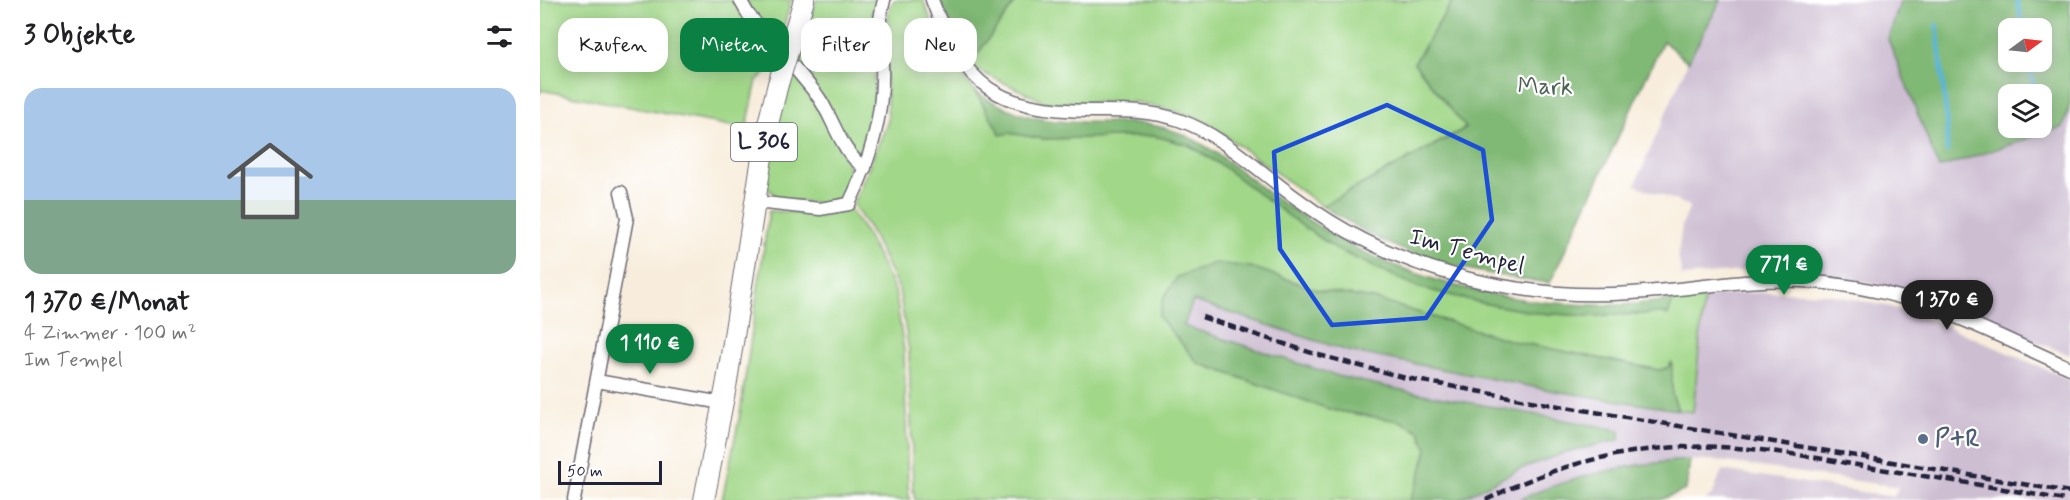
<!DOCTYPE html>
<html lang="de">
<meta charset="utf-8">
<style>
body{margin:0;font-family:Mynerve,sans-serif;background:#f6f6f6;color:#202124;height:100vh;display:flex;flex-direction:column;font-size:22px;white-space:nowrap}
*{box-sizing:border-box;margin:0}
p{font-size:20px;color:#757577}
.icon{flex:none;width:33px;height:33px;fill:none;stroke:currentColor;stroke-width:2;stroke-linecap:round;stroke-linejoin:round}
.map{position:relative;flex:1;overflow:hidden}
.details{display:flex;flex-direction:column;background:#fff;width:540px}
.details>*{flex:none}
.top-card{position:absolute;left:18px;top:18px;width:570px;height:54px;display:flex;gap:12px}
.needle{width:39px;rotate:75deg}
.tools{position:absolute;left:1458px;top:18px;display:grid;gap:12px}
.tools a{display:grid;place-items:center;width:54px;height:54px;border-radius:12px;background:#fff;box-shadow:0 3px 15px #0003;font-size:30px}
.scale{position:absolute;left:18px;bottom:15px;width:104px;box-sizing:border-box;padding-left:6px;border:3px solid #22223b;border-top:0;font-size:16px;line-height:21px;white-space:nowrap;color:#22223b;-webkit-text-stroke:4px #fff;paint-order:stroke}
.price{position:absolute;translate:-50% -51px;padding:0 14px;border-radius:21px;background:#0b8043;color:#fff;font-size:20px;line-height:39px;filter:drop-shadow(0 2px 3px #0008)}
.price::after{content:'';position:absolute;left:50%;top:36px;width:18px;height:14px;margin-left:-9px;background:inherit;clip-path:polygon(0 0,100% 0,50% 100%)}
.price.active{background:#222;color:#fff}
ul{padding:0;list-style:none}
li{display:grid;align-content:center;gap:12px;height:318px;padding:0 24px}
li+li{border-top:2px solid #e0e0e0}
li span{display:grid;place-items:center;height:186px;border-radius:18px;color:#555}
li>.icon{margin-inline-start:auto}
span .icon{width:108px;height:108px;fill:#fffc;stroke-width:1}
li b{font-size:26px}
h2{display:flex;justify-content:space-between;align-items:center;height:72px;padding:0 24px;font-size:26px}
.tag{padding:0 21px;border-radius:18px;background:#fff;box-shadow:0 3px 15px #0003;font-size:21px;line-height:54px}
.tag.active{background:#0b8043;color:#fff}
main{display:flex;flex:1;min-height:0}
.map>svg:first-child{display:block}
.industrial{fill:#cdbed2}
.green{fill:#a1d788;stroke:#627c62;stroke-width:1.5}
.forest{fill:#80b874;stroke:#516d58;stroke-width:1.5;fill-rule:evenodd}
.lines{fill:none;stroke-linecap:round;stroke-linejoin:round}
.stream{stroke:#58b5d6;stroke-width:4.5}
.street-casing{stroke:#6d6973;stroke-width:15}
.primary-casing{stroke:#6d6973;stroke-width:22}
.street{stroke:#fff;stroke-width:12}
.primary{stroke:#fff;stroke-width:20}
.rail{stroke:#22223b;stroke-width:4.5;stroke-dasharray:9 4.5;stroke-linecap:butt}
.primary-bridge-casing{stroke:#6d6973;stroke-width:22;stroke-linecap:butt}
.primary-bridge{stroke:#fff;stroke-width:20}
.marked{fill:none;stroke:#1d4ed8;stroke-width:4.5;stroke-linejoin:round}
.service-dot{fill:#5c6f8a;stroke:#fff;stroke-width:2}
.labels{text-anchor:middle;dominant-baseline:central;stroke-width:4.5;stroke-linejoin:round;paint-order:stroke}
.shield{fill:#fff;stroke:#646476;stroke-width:1.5}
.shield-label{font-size:22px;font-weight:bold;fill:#22223b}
.park-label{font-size:24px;fill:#4e6156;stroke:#fff}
.street-label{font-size:24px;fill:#22223b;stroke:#fff}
.service-label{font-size:24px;font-weight:bold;fill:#4e5e75;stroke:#fff;text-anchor:start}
</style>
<main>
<section class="details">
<h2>3 Objekte<svg class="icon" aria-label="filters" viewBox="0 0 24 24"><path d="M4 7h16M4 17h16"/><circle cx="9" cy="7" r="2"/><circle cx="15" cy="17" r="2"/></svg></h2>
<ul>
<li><span style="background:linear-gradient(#a9c7e8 60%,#7fa58c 0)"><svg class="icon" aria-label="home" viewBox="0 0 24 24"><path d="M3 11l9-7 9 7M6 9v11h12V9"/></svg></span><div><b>1 370 €/Monat</b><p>4 Zimmer · 100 m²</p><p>Im Tempel</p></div></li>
</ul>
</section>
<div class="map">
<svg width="1530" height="500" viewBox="0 0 1530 500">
<rect width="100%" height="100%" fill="#fff"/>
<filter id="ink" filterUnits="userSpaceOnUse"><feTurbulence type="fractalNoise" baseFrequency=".0167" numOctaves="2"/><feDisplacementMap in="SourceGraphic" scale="12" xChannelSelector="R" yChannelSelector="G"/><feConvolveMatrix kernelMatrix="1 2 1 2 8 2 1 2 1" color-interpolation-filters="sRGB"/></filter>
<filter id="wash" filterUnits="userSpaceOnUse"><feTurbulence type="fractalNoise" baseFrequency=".008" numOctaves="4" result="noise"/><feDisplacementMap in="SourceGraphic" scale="24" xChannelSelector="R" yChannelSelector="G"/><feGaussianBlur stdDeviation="1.35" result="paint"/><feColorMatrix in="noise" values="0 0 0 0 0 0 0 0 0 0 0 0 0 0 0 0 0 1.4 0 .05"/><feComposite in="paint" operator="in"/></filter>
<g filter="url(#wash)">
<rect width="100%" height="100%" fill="#f8eddc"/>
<!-- industrial -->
<path class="industrial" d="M1181 0H1361L1348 39 1462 147 1523 127 1530 105V355L1362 289 1302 277 1227 269 1142 276 1138 256 1142 225 1150 206 1095 185 1148 62Z
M1241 292 1287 294 1351 307 1395 321 1530 380V500H1165L1172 496 1182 470 1354 497 1358 487 1173 460 1128 461 997 492 978 500H918L980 469 1080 431 866 391 801 377 644 326 653 300 808 351 1009 390 1138 410 1142 300 1204 293Z"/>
<!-- green -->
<path class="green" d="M0 0H196L233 53 227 72 217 80 207 126 201 128 1 90 0 94Z
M205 0H251L239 45 221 26Z
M276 0H338L333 12 335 65 333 120 327 149 322 153 316 151 311 146 257 65Z
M354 0H383L405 54 434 90 461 135 469 133 504 139 615 136 648 145 681 165 765 228 800 251 878 287 942 303 997 313 1050 316 1121 313 1128 315 1133 300 1164 298 1153 412 1138 410 1132 394 1131 363 1127 368 1119 370 972 341 834 299 778 290 711 267 623 299 658 363 792 410 860 421 879 431 887 449 879 479 870 500H375L373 489 369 351 359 289 329 228 313 205 348 121 345 62 349 9Z
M477 0H913L874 63 927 127 782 206 672 126 651 115 595 102 507 103 428 66Z
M255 76 284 116 310 170 311 183 307 193 302 198 290 204 239 199 228 188 226 182 233 132 249 81Z
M309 208 327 235 355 291 364 350 368 489 370 500H182L200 414 229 211 252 212Z"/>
<!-- forest -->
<path class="forest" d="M400 0H477L428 67Z
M913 0H1181L1148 62 1123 41 1010 283C965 277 922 270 880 256 845 245 813 225 782 206L926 128 874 63Z
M1361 0H1530V105L1523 127 1399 168 1348 39ZM1468 28H1502V62H1468ZM1468 94H1502V128H1468Z
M434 90C457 106 480 116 508 120 547 126 587 117 625 128 675 142 708 182 750 208 776 225 803 243 832 256 907 289 989 306 1070 305 1091 305 1112 302 1133 300L1128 315 1121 313 1050 316 997 313 942 303 878 287 800 251 765 228 681 165 649 145 615 136 504 139 469 133 461 135Z
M675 263 711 267 778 290 834 299 972 341 1119 370 1127 368 1132 363V394L1138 410 1009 390 808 351 653 301 644 326 801 377 866 391 1080 430 1079 440 1027 452 980 469 918 500H870L879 479 887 449 879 431 860 421 792 410 658 363 619 317 623 299 637 277Z
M1150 460 1146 490 1120 500H978C1032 476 1092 463 1150 460Z"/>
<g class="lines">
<!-- stream -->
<path class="stream" d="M1477 0 1483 28
M1397 25 1407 122V151
M1489 62 1495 94"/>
</g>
</g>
<g filter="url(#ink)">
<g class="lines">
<defs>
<path id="street" d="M200 0 208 14C231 41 255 67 277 95 294 118 300 152 325 168
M392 0C424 88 458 110 551 111 581 111 610 110 639 120 685 136 720 173 759 200 809 237 869 264 930 279 983 292 1038 297 1092 293 1149 290 1205 278 1262 281 1297 283 1333 289 1367 299 1422 316 1478 345 1530 368
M215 202 280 209 309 204C330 161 344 113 342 65 342 55 339 46 339 37 338 25 341 12 344 0
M57 381 182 403
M34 500 87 218 81 192"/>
<path id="primary" d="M254 33 264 0
M164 500 187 381 226 132 238 84"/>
</defs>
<!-- street casing -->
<use href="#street" class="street-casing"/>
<!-- primary casing -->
<use href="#primary" class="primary-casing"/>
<!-- street -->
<use href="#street" class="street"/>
<!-- primary -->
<use href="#primary" class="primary"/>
<!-- rail -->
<path class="rail" d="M662 317 775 354 866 378 1008 404 1530 492
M946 500C1022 460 1111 441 1197 448 1245 451 1293 461 1340 469 1402 479 1463 488 1524 500"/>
<defs>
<path id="primary-bridge" d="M238 84 254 33"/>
</defs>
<!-- primary-bridge casing -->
<use href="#primary-bridge" class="primary-bridge-casing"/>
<!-- primary-bridge -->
<use href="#primary-bridge" class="primary-bridge"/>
</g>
</g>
<!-- marked area -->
<path class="marked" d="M847 105 943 150 952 220 886 318 792 325 740 249 734 152Z"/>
<!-- markers -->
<circle class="service-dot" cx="1383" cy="439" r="6"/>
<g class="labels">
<!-- shield labels -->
<rect class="shield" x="191" y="123" width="66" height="38" rx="4.5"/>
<g class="shield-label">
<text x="224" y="142">L 306</text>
</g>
<!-- park labels -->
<g class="park-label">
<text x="1005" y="87">Mark</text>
</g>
<!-- street labels -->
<g class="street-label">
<text transform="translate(927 252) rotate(15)">Im Tempel</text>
</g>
<!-- service labels -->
<g class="service-label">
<text x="1395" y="439">P+R</text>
</g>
</g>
</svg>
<div class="tools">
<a><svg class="needle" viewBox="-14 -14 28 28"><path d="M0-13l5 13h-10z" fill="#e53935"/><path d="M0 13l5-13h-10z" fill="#757577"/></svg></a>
<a><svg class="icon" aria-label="layers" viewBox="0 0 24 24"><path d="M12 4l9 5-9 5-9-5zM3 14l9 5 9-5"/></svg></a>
</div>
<div class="scale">50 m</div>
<b class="price" style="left:1244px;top:296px">771 €</b>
<b class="price active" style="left:1407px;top:331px">1 370 €</b>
<b class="price" style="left:110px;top:375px">1 110 €</b>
<div class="top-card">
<a class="tag">Kaufen</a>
<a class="tag active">Mieten</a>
<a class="tag">Filter</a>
<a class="tag">Neu</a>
</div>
</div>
</main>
